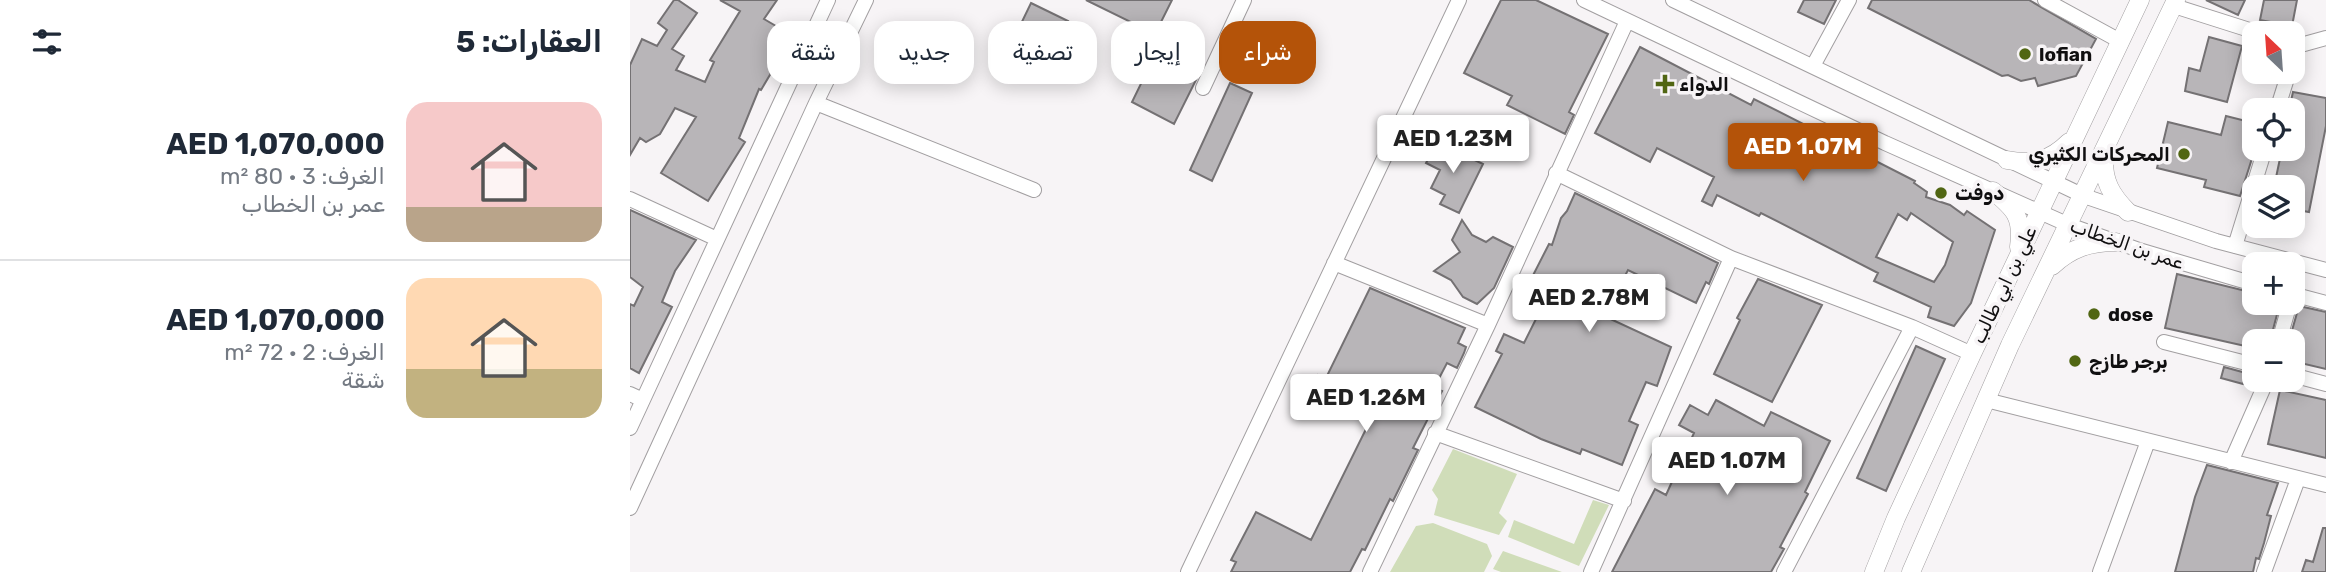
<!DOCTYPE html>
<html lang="ar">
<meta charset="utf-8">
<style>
body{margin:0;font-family:Rubik,"Noto Naskh Arabic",sans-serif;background:#f2f2f3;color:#1f2937;direction:rtl;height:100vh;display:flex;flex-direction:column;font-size:26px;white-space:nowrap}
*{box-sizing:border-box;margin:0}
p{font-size:23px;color:#747a83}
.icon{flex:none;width:38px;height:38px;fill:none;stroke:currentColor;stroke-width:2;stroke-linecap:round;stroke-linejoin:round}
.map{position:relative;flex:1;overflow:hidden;direction:ltr}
.side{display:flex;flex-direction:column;background:#fff;width:630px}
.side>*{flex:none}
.banner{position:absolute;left:21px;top:21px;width:665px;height:63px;direction:rtl;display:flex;gap:14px}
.needle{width:46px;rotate:335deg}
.buttons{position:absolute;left:1612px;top:21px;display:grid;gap:14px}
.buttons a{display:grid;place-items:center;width:63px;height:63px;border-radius:14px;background:#fff;box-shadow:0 4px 18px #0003;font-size:35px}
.price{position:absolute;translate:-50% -60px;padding:0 16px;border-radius:7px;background:#fff;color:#222;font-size:23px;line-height:46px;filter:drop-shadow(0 2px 4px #0008)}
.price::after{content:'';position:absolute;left:50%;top:42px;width:21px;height:16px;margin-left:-10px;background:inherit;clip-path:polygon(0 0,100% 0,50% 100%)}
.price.current{background:#b45309;color:#fff}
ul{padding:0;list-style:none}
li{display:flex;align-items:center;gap:21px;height:175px;padding:0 28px}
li+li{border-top:2px solid #e0e1e3}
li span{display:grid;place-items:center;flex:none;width:196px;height:140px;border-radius:21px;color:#555}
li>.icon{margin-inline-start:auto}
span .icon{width:84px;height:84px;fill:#fffc;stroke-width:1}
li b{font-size:30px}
h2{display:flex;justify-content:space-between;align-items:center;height:84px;padding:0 28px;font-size:30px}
.pill{padding:0 24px;border-radius:21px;background:#fff;box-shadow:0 4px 18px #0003;font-size:24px;line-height:63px}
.pill.current{background:#b45309;color:#fff}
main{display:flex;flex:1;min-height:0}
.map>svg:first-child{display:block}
.green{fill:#d0ddb9}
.building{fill:#b8b5b8;stroke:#747173;stroke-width:2;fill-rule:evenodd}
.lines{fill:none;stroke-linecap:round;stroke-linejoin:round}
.minor-casing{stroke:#a29fa1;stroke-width:16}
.major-casing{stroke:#a29fa1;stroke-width:19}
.minor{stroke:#fff;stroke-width:14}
.major{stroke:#fff;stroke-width:18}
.poi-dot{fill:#516613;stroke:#f7f4f6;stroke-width:2.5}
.labels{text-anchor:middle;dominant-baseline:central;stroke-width:7;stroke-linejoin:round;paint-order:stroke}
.poi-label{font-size:19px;font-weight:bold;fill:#100f10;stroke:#f7f4f6;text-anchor:start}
.street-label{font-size:19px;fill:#100f10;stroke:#f7f4f6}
</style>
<main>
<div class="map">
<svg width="1696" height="572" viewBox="0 0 1696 572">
<rect width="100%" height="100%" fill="#f7f4f6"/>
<!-- green -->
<path class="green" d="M823 449 887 474 869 513 877 521 869 535 804 515 808 499 802 490Z
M963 500 979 505 949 566 878 537 884 520 944 544Z
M803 523 857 544 862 556 854 572H760L786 526Z
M873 551 932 572H871L863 569Z"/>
<!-- building -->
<path class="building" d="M44 0H48L67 13 42 49 54 56 46 70 75 82 84 62 80 60 110 11 90 0H147L134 19 163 36 131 90 129 89 109 138 115 142 78 201 31 173 66 117 45 108 30 134 16 142 10 138 0 155V65L12 39 27 46 37 30 28 23Z
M456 0H542L525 34Z
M871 0H906L978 34 939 112 944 115 935 134 877 105 882 96 834 73Z
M1174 0H1206L1194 24 1168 12Z
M1242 0H1399L1466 39 1446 76 1408 86 1405 78 1391 81 1378 75 1372 76 1238 8Z
M1576 0H1615L1608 15Z
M1634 0H1667L1662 26 1630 20Z
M401 3 438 21 412 75 375 57Z
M1579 37 1612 46 1597 102 1555 91 1559 68 1570 71Z
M1010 47 1121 105 1124 99 1285 181 1284 183 1297 192 1296 197 1320 205 1334 215 1337 211 1365 230 1341 303 1324 326 1298 317 1301 307 1244 281 1248 273 1131 213 1129 216 1087 195 1082 206 1072 201 1084 177 1027 148 1020 162 965 133ZM1281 213 1323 242 1315 265 1304 282 1246 257 1268 214 1277 220Z
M524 57 567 78 544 124 502 102Z
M600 83 622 93 582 181 560 170Z
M1663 92 1696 98V126L1679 212 1662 209V187H1644L1652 149H1662V110H1659Z
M1596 116 1624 123 1625 149 1610 196 1574 187 1576 180 1527 168 1538 122 1591 135Z
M807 142 853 164 829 213 810 204 815 195 801 188 810 170 796 163Z
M945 193 1088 263 1079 284 1076 282 1066 303 998 270 974 316 1041 347 1027 386 1016 382 999 421 1008 425 992 465 952 449 950 454 911 439 845 407 872 354 866 351 874 334 894 343 915 301 895 291 919 244 922 245 931 218 937 211Z
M0 210 66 240 45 271 32 302 42 307 9 373 0 368V304L4 306 13 287 0 277Z
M832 220 842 235 856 242 863 237 883 247 864 288 847 304 833 297 821 280 804 271 830 252 822 240Z
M1547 274 1624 293V303H1650L1640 341H1624V348L1535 328Z
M1128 279 1192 305 1142 402 1084 374 1110 320 1107 318Z
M740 288 835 328 828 343 836 347 834 353 827 368 817 363 804 388 812 391 783 448 788 450 763 501 760 499 735 550 732 549 720 572H601L606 562 601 560 626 512 681 540 742 417 692 392 691 395 680 390 688 375 696 378Z
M1669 306 1696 312V369L1662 361V341H1659Z
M1286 346 1315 359 1256 491 1227 478Z
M1594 367 1616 373 1613 384 1591 378Z
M1650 390 1696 400V458L1638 444Z
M1086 400 1134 426 1141 412 1200 441 1175 492 1178 494 1150 547 1154 549 1141 572H982L1025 489 1036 495 1064 433 1049 425 1060 405 1078 415Z
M1577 465 1648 483 1637 515 1641 516 1634 543 1629 559 1626 558 1623 572H1545L1565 497Z
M1693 528H1696V572H1672L1676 560 1683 562Z"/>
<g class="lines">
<defs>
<path id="minor" d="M954 0 1255 143 1439 225 1512 251 1624 284
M1043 0 1454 196 1586 241 1696 270
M1415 0 1490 41
M1544 6 1629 33
M1662 44 1667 46 1696 38
M1662 59 1667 46
M1183 66 1219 0
M573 88 614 0
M186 103 404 190
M1647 110 1659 72
M926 173 1101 258 1282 327 1342 354
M0 199 87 239
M1605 246 1635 149
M704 263 858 325
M1662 294 1696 303
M1649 341 1660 303
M1534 342 1624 365
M1662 375 1696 384
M0 394 13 400
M1356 400 1696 485
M0 428 198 0
M805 433 994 501
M1601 462 1637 380
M0 508 186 103 236 0
M558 572 829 0
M740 572 858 325 997 21
M961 572 1101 258
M1154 572 1282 327
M1470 572 1518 441
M1634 572 1668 479"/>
<path id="major" d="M1474 157C1473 181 1481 195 1498 212
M1377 160C1402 165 1420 161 1439 142
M1363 191C1385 209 1393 217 1389 247
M1422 266C1441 248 1460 242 1486 242
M1244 572 1266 518 1342 354 1510 0
M1281 572 1380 345 1546 0"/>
</defs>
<!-- minor casing -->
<use href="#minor" class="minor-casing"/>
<!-- major casing -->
<use href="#major" class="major-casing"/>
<!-- minor -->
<use href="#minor" class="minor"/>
<!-- major -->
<use href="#major" class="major"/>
</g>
<!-- markers -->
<g class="poi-dot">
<circle cx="1395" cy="54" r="7"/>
<path d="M1031.5 73.5h7v7h7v7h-7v7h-7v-7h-7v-7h7z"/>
<circle cx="1554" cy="154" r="7"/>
<circle cx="1311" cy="193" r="7"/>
<circle cx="1464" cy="314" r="7"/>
<circle cx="1445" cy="361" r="7"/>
</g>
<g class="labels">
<!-- poi labels -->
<g class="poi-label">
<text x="1409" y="54">lofian</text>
<text x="1049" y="84">الدواء</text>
<text x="1540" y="154" text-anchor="end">المحركات الكثيري</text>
<text x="1325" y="193">دوفت</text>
<text x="1478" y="314">dose</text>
<text x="1459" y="361">برجر طازج</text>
</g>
<!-- street labels -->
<g class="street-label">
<text transform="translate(1497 244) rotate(19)">عمر بن الخطاب</text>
<text transform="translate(1374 285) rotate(-65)">علي بن ابي طالب</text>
</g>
</g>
</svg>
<div class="buttons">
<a><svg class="needle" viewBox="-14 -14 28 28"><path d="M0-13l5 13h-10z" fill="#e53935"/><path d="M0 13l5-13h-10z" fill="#747a83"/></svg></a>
<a><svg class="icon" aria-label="locate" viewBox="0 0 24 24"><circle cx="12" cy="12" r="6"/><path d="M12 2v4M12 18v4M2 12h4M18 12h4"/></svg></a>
<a><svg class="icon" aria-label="layers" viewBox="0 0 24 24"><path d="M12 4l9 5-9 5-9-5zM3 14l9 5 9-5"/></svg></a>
<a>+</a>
<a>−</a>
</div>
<b class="price" style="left:823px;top:175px">AED 1.23M</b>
<b class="price current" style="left:1173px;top:183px">AED 1.07M</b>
<b class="price" style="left:959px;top:334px">AED 2.78M</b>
<b class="price" style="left:736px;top:434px">AED 1.26M</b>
<b class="price" style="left:1097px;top:497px">AED 1.07M</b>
<div class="banner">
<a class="pill current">شراء</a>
<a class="pill">إيجار</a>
<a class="pill">تصفية</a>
<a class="pill">جديد</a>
<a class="pill">شقة</a>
</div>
</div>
<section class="side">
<h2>العقارات: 5<svg class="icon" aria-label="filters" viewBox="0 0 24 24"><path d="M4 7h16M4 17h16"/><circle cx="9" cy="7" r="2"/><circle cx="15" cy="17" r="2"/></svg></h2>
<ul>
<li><span style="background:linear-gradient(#f6c9c9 75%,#b9a48a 0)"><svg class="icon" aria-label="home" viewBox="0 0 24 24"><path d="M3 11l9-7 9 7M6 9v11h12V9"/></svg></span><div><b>AED 1,070,000</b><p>الغرف: 3 · 80 m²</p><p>عمر بن الخطاب</p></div></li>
<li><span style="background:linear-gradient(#ffd9b3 65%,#c2b280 0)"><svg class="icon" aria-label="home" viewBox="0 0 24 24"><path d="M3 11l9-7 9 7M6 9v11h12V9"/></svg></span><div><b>AED 1,070,000</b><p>الغرف: 2 · 72 m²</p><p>شقة</p></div></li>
</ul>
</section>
</main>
